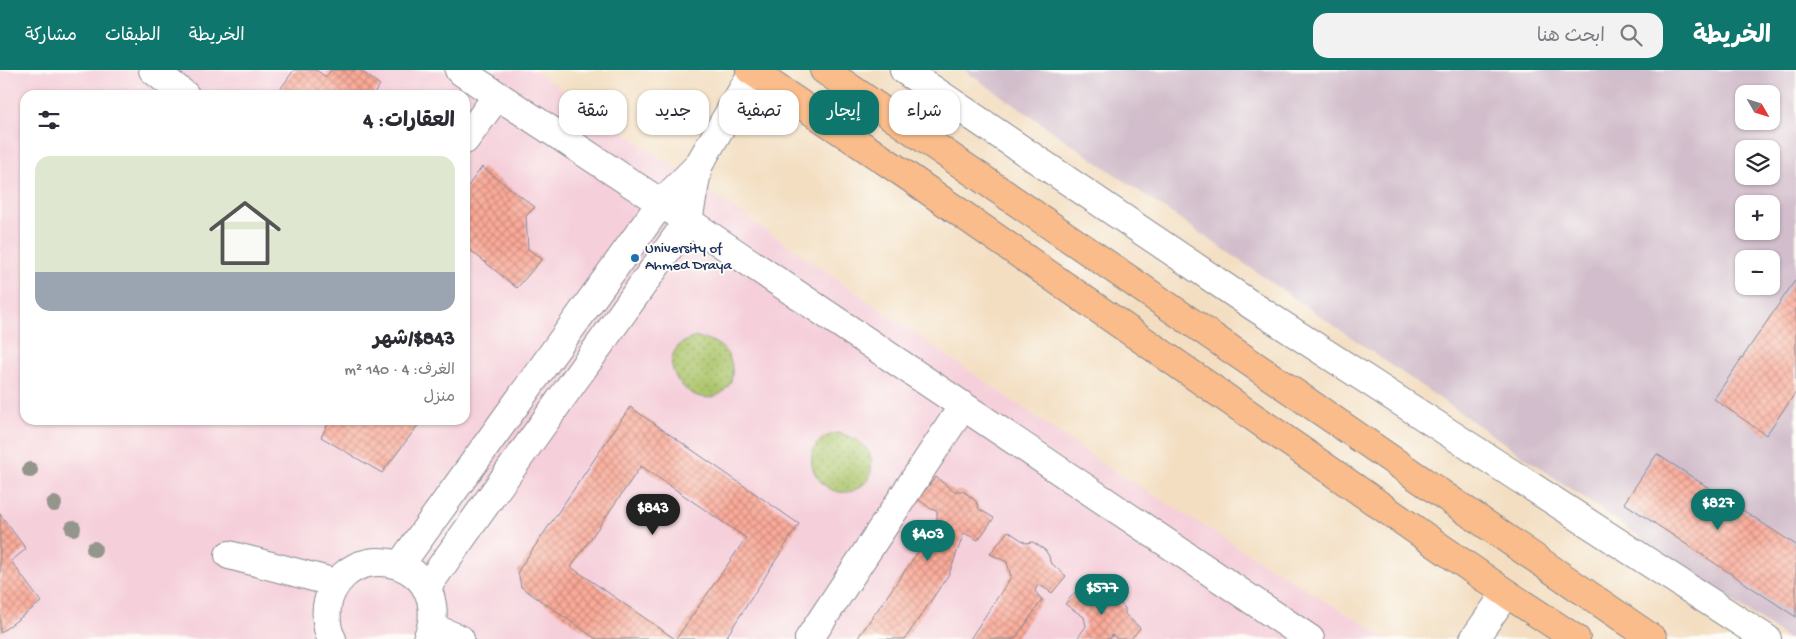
<!DOCTYPE html>
<html lang="ar">
<meta charset="utf-8">
<style>
body{margin:0;font-family:"Gochi Hand","Playpen Sans Arabic",sans-serif;background:#f2f2f3;color:#2b2b33;direction:rtl;height:100vh;display:flex;flex-direction:column;font-size:19px;white-space:nowrap}
*{box-sizing:border-box;margin:0}
p{font-size:16px;color:#7c7c81}
.icon{flex:none;width:28px;height:28px;fill:none;stroke:currentColor;stroke-width:2;stroke-linecap:round;stroke-linejoin:round}
.map{position:relative;flex:1;overflow:hidden;direction:ltr}
.sheet{position:absolute;left:20px;top:20px;width:450px;height:335px;display:flex;flex-direction:column;background:#fff;border-radius:15px;box-shadow:0 1px 4px #0004;direction:rtl}
.sheet>*{flex:none}
.hud{position:absolute;left:485px;top:20px;width:475px;height:45px;direction:rtl;display:flex;gap:10px}
.needle{width:32px;rotate:129deg}
.controls{position:absolute;left:1735px;top:15px;display:grid;gap:10px}
.controls a{display:grid;place-items:center;width:45px;height:45px;border-radius:10px;background:#fff;box-shadow:0 1px 4px #0004;font-size:25px}
.price{position:absolute;translate:-50% -42px;padding:0 11px;border-radius:18px;background:#0f766e;color:#fff;font-size:16px;line-height:32px;filter:drop-shadow(0 1px 2px #0008)}
.price::after{content:'';position:absolute;left:50%;top:30px;width:15px;height:11px;margin-left:-8px;background:inherit;clip-path:polygon(0 0,100% 0,50% 100%)}
.price.current{background:#222;color:#fff}
ul{padding:0;list-style:none}
li{display:grid;align-content:center;gap:10px;height:265px;padding:0 15px}
li span{display:grid;place-items:center;height:155px;border-radius:15px;color:#555}
li>.icon{margin-inline-start:auto}
span .icon{width:90px;height:90px;fill:#fffc;stroke-width:1}
li b{font-size:21px}
h2{display:flex;justify-content:space-between;align-items:center;height:60px;padding:0 15px;font-size:21px}
.pill{padding:0 18px;border-radius:15px;background:#fff;box-shadow:0 1px 4px #0004;font-size:18px;line-height:45px}
.pill.current{background:#0f766e;color:#fff}
header{display:flex;align-items:center;gap:30px;box-sizing:border-box;height:70px;padding:0 25px;background:#0f766e;color:#fff}
header strong{font-size:24px}
nav{display:flex;gap:28px;margin-inline-start:auto;font-size:18px}
.search{width:350px;height:45px;background:#f2f2f3;display:flex;align-items:center;gap:12px;box-sizing:border-box;padding:0 18px;border-radius:15px;color:#7c7c81;font-size:19px}
.map>svg:first-child{display:block}
.built{fill:#f5cfda;fill-rule:evenodd}
.industrial{fill:#d1bdcb;fill-rule:evenodd}
.grass{fill:url(#grass-dots);stroke:#647a64}
.building{fill:url(#building-cross-hatch)}
.lines{fill:none;stroke-linecap:round;stroke-linejoin:round}
.minor-casing{stroke:#878690;stroke-width:30}
.major-casing{stroke:#878690;stroke-width:30}
.minor{stroke:#fff;stroke-width:28}
.major{stroke:#f9bc8a;stroke-width:28}
.tree{fill:#94968c}
.poi-dot{fill:#1f6fb2;stroke:#fdfcf7;stroke-width:2}
.labels{text-anchor:middle;dominant-baseline:central;stroke-width:4;stroke-linejoin:round;paint-order:stroke}
.poi-label{font-size:15px;fill:#1b2f5e;stroke:#fdfcf7;text-anchor:start}
</style>
<header>
<strong>الخريطة</strong>
<div class="search"><svg class="icon" aria-label="search" viewBox="0 0 24 24"><circle cx="10" cy="10" r="6"/><path d="M15 15l6 6"/></svg>ابحث هنا</div>
<nav><a>الخريطة</a><a>الطبقات</a><a>مشاركة</a></nav>
</header>
<div class="map">
<svg width="1796" height="569" viewBox="0 0 1796 569">
<defs>
<pattern id="grass-dots" width="8" height="8" patternUnits="userSpaceOnUse" patternTransform="scale(1.25)"><rect width="8" height="8" fill="#acc469"/><path d="M2 2h.1M6 6h.1" fill="none" stroke="#8ba05a" stroke-width="1.8" stroke-linecap="round"/></pattern>
<pattern id="building-cross-hatch" width="8" height="8" patternUnits="userSpaceOnUse" patternTransform="scale(1.25)"><rect width="8" height="8" fill="#fbaa98"/><path d="M0 0l8 8M0 8l8-8" fill="none" stroke="#ca8b7f"/></pattern>
</defs>
<rect width="100%" height="100%" fill="#fdfcf7"/>
<filter id="ink" filterUnits="userSpaceOnUse"><feTurbulence type="fractalNoise" baseFrequency=".02" numOctaves="2"/><feDisplacementMap in="SourceGraphic" scale="10" xChannelSelector="R" yChannelSelector="G"/><feConvolveMatrix kernelMatrix="1 2 1 2 8 2 1 2 1" color-interpolation-filters="sRGB"/></filter>
<filter id="wash" filterUnits="userSpaceOnUse"><feTurbulence type="fractalNoise" baseFrequency=".0096" numOctaves="4" result="noise"/><feDisplacementMap in="SourceGraphic" scale="20" xChannelSelector="R" yChannelSelector="G"/><feGaussianBlur stdDeviation="1.12" result="paint"/><feColorMatrix in="noise" values="0 0 0 0 0 0 0 0 0 0 0 0 0 0 0 0 0 1.4 0 .05"/><feComposite in="paint" operator="in"/></filter>
<g filter="url(#wash)">
<rect width="100%" height="100%" fill="#f3dec1"/>
<!-- built -->
<path class="built" d="M0 0H534L1114 401 1388 569H0ZM25 25H465V350H25Z"/>
<!-- industrial -->
<path class="industrial" d="M964 0H1796V569H1788ZM1744 24H1771V51H1744ZM1744 79H1771V106H1744ZM1744 134H1771V161H1744ZM1744 189H1771V216H1744Z"/>
<!-- grass -->
<path class="grass" d="M696 267C709 269 721 273 728 285 733 293 734 307 729 315 700 357 637 283 696 267Z
M836 363C854 365 876 378 871 400 870 405 870 409 865 413 829 447 782 378 836 363Z"/>
<g id="blocks">
<!-- building -->
<path class="building" d="M294 0H316L326 7 331 0H360L380 15 373 25H276Z
M482 97 535 137 526 146 528 179 542 189 517 218 469 179 465 184V120Z
M1796 209V322L1766 365 1714 329Z
M630 337 799 454 725 569H676L746 468 641 396 571 497 675 569H596L521 517 518 501Z
M330 350H422L382 403 321 367Z
M1657 384 1796 475V547L1624 433Z
M936 407 953 421H963L976 431 979 439 994 448 978 470 964 463 949 504 905 569H857L937 455V441L931 439 918 429Z
M0 444 26 479 11 491 41 532 0 563Z
M1008 461 1026 473 1033 472 1045 480 1049 486 1050 492 1066 506 1052 523 1038 514 1035 521 1042 530 1015 569H970L1011 507 1007 492 990 484Z
M1082 514 1101 528 1108 524 1120 533 1125 538V544L1140 558 1131 569H1117L1112 565 1110 569H1077L1086 556 1084 547 1065 534Z"/>
</g>
</g>
<g filter="url(#ink)">
<use href="#blocks" fill-opacity="0" stroke="#878690" stroke-width="1"/>
<g class="lines">
<defs>
<path id="minor" d="M153 0 185 25
M459 0 661 133 1310 569
M904 0 1253 236 1767 569
M465 70 497 26
M698 96 753 2
M229 485 336 513
M400 495 661 133 698 96 688 151 426 518
M431 557 460 569
M332 569C326 559 326 547 327 536 329 524 335 514 343 506 372 478 427 494 432 535 434 547 432 558 427 569
M809 569 963 336
M1474 569 1506 523"/>
<path id="major" d="M750 0 903 103 1506 523 1576 569
M824 0 1653 569"/>
</defs>
<!-- minor casing -->
<use href="#minor" class="minor-casing"/>
<!-- major casing -->
<use href="#major" class="major-casing"/>
<!-- minor -->
<use href="#minor" class="minor"/>
<!-- major -->
<use href="#major" class="major"/>
</g>
<!-- trees -->
<g class="tree">
<circle cx="30" cy="400" r="8"/>
<circle cx="54" cy="434" r="8"/>
<circle cx="73" cy="458" r="8"/>
<circle cx="94" cy="479" r="8"/>
</g>
</g>
<!-- markers -->
<circle class="poi-dot" cx="635" cy="188" r="5"/>
<g class="labels">
<!-- poi labels -->
<g class="poi-label">
<text x="645" y="179">University of<tspan x="645" dy="17">Ahmed Draya</tspan></text>
</g>
</g>
</svg>
<div class="controls">
<a><svg class="needle" viewBox="-14 -14 28 28"><path d="M0-13l5 13h-10z" fill="#e53935"/><path d="M0 13l5-13h-10z" fill="#7c7c81"/></svg></a>
<a><svg class="icon" aria-label="layers" viewBox="0 0 24 24"><path d="M12 4l9 5-9 5-9-5zM3 14l9 5 9-5"/></svg></a>
<a>+</a>
<a>−</a>
</div>
<b class="price" style="left:1718px;top:461px">$827</b>
<b class="price current" style="left:653px;top:466px">$843</b>
<b class="price" style="left:928px;top:492px">$403</b>
<b class="price" style="left:1102px;top:546px">$577</b>
<div class="hud">
<a class="pill">شراء</a>
<a class="pill current">إيجار</a>
<a class="pill">تصفية</a>
<a class="pill">جديد</a>
<a class="pill">شقة</a>
</div>
<section class="sheet">
<h2>العقارات: 4<svg class="icon" aria-label="filters" viewBox="0 0 24 24"><path d="M4 7h16M4 17h16"/><circle cx="9" cy="7" r="2"/><circle cx="15" cy="17" r="2"/></svg></h2>
<ul>
<li><span style="background:linear-gradient(#dfe7d0 75%,#9aa5b1 0)"><svg class="icon" aria-label="home" viewBox="0 0 24 24"><path d="M3 11l9-7 9 7M6 9v11h12V9"/></svg></span><div><b>$843/شهر</b><p>الغرف: 4 · 140 m²</p><p>منزل</p></div></li>
</ul>
</section>
</div>
